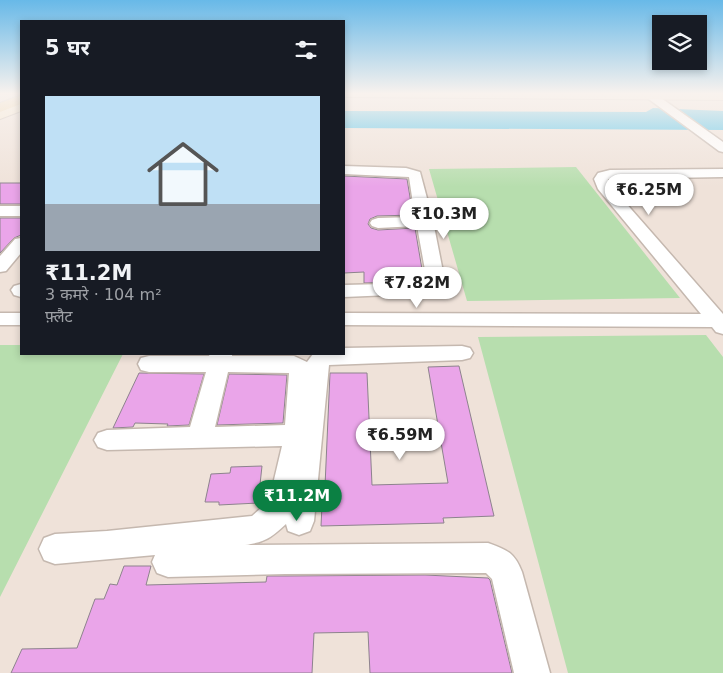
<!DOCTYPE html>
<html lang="hi">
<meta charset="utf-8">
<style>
body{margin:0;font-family:"DejaVu Sans","Noto Sans Devanagari",sans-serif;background:#242831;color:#f1f3f6;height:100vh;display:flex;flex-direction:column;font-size:19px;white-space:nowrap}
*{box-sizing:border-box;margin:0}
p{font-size:16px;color:#9ea1a6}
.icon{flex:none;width:28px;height:28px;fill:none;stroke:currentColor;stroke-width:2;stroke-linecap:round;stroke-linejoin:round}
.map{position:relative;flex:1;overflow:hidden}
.panel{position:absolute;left:20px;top:20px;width:325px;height:335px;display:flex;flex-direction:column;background:#171b24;border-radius:0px;box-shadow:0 2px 8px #0003}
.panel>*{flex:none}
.fabs{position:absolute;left:652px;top:15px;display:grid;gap:10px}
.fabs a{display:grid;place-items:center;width:55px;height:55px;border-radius:0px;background:#171b24;box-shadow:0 2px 8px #0003;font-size:25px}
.price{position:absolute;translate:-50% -42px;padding:0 11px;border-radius:18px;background:#fff;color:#222;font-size:16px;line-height:32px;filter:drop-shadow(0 1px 2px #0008)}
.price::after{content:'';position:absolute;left:50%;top:30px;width:15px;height:11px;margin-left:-8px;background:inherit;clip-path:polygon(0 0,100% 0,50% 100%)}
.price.selected{background:#0b8043;color:#fff}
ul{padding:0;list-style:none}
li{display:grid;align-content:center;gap:10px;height:265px;padding:0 25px}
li+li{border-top:1px solid #363941}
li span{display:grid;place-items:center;height:155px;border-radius:0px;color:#555}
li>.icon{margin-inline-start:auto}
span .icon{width:90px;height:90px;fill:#fffc;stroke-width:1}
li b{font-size:21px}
h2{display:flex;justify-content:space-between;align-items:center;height:60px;padding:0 25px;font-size:21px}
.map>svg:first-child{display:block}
.green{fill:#b7deae}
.water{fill:#49c0e9}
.building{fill:#eaa5e9;stroke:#8d838d}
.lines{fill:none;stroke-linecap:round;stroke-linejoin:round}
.minor-casing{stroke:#c5b8af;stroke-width:3}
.secondary-casing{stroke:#c5b8af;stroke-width:2}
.primary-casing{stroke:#c3c2c1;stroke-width:2}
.minor{fill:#fff;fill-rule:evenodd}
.secondary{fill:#f7e9d0;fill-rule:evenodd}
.primary{fill:#efd4a1;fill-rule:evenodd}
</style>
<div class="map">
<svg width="723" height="673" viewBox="0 0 723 673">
<rect width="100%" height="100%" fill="#efe2d9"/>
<!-- green -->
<path class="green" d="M576 167 680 298 467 301 429 169Z
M706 335 723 357V673H568L478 337Z
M0 345H21V354H123L0 597Z"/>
<!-- water -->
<path class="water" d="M653 108 723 111V130L344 128V111L646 112Z"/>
<!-- building -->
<path class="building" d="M344 176 407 179 413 215 377 216 370 219 368 224 371 228 378 230 415 228 424 281 364 283V272L344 273Z
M0 183H21V204H0Z
M0 218H21V235L14 238 0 253Z
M459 366 494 516 443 518 444 523 321 526 323 486H325L330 373H367L372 485 448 483 428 367Z
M139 373 204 374 189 425 167 426 168 424 135 423 133 427 113 428Z
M229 374 287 375 283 423 217 425Z
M262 466 258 503 219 505V502H205L211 474 230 473 231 467Z
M124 566H151L146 585 266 582 267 576H285L425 575 488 578 490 580 512 673H370L368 632 314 633 312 673H11L22 649 77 648 95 599H104L110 584 117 585Z"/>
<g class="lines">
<defs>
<path id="minor" d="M646 93H654L723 142V152L719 151 646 97Z
M344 166 406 168 420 172 433 221 445 282 437 293 344 297V285L425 283 427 281 417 226 378 228 372 226 370 223 372 220 378 218 415 217 409 177 344 174Z
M723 169V177L608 179 610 185 723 314V334L716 332 712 327 344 325V313L701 314 598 189 594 179 598 173 610 170Z
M0 206H21V216H0Z
M21 238V253L6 271 0 272V256L15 239Z
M21 284V297L14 295 11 290 14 286Z
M0 313H21V325H0Z
M462 346 470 348 473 353 470 358 462 360 329 365 314 521 310 531 299 535 288 531 286 524C271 538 265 542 245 545L488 543C507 550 514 552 522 572L550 673H514L492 579 486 573 285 574 168 577 157 573 152 562 155 555 55 564 44 560 39 549 44 538 55 534 107 531 252 516 269 501 282 446 107 450 98 447 94 440 98 433 107 430 190 427 206 372H149L141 370 138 364 141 358 149 356H209L210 354H232V356H294L307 362 313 354H344V348ZM228 372 289 373 285 425 215 427Z"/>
<path id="secondary" d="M344 93H723V100L347 97 344 96Z
M21 102V111L0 119V110Z"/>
<path id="primary" d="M21 95V104L0 112V103Z"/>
</defs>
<!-- minor casing -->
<use href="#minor" class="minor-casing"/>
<!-- secondary casing -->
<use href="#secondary" class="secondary-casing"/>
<!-- primary casing -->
<use href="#primary" class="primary-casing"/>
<!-- minor -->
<use href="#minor" class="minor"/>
<!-- secondary -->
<use href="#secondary" class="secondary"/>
<!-- primary -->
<use href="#primary" class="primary"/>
</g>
<!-- sky -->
<linearGradient id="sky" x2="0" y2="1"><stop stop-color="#68b9e8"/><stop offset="0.5" stop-color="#f8f2ee"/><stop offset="1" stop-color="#f8f2ee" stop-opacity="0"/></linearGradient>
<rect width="723" height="187" fill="url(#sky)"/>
</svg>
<div class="fabs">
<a><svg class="icon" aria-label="layers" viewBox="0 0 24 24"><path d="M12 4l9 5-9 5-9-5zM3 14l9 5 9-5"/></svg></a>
</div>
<b class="price" style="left:649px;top:216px">₹6.25M</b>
<b class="price" style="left:444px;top:240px">₹10.3M</b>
<b class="price" style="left:417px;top:309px">₹7.82M</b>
<b class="price" style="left:400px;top:461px">₹6.59M</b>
<b class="price selected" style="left:297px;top:522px">₹11.2M</b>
<section class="panel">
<h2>5 घर<svg class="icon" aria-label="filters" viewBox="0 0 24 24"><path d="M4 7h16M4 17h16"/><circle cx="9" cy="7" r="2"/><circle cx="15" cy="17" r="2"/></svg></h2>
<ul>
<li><span style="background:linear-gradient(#bfe0f5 70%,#9aa5b1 0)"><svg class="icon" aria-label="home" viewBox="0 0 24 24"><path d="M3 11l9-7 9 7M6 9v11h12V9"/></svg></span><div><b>₹11.2M</b><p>3 कमरे · 104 m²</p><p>फ़्लैट</p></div></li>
</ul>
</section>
</div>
